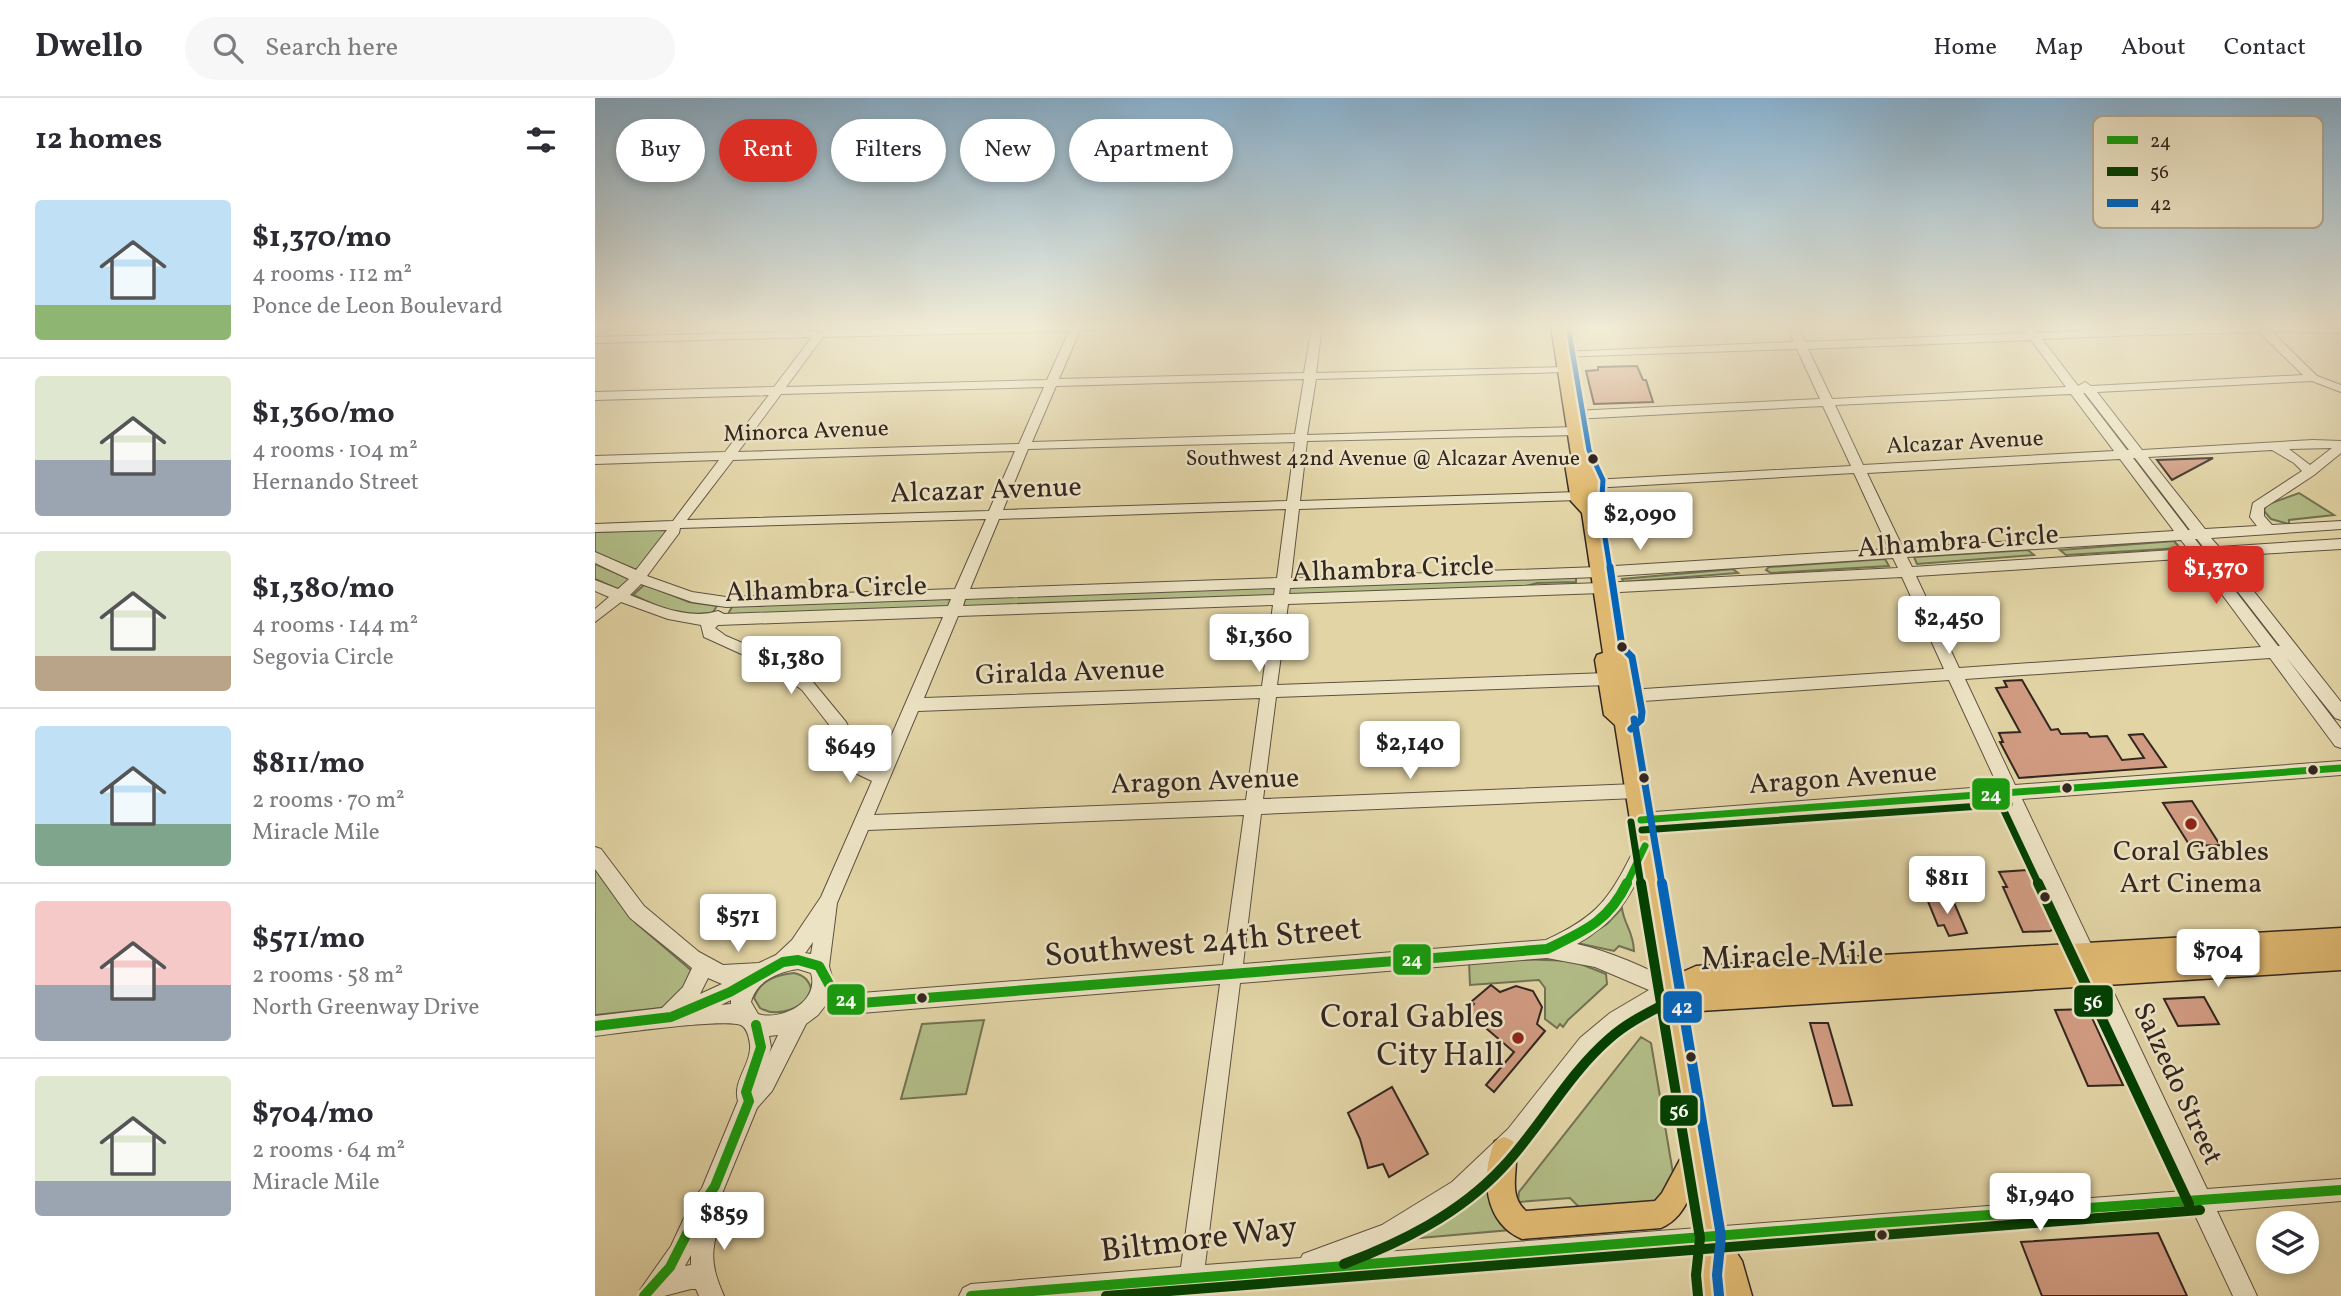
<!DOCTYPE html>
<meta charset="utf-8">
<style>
body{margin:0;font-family:Vollkorn,serif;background:#f7f7f7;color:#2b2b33;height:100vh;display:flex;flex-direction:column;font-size:26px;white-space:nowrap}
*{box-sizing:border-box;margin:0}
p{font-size:23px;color:#7c7c81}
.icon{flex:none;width:38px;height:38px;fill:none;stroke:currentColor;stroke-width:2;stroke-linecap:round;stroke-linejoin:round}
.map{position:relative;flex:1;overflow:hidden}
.details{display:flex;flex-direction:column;background:#fff;width:595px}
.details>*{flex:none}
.top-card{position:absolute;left:21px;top:21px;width:665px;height:63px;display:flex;gap:14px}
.controls{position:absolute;left:1661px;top:1113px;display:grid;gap:14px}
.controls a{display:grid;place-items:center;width:63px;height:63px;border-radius:50%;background:#fff;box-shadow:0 4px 10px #0003;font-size:35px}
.price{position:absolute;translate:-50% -60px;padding:0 16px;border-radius:7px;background:#fff;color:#222;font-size:23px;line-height:46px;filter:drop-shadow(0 2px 4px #0008)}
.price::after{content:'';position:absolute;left:50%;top:42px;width:21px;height:16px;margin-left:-10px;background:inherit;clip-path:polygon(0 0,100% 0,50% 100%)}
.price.selected{background:#d93025;color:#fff}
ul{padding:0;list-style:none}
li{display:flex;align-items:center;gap:21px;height:175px;padding:0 35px}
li+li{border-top:2px solid #e1e1e2}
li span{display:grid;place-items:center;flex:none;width:196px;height:140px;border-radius:7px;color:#555}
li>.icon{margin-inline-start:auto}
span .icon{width:84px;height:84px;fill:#fffc;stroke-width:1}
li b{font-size:30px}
h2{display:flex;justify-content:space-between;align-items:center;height:84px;padding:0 35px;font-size:30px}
.pill{padding:0 24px;border-radius:32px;background:#fff;box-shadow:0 4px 10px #0003;font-size:24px;line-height:63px}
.pill.selected{background:#d93025;color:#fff}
header{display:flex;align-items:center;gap:42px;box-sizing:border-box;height:98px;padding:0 35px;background:#fff;border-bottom:2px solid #e1e1e2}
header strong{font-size:33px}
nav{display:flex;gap:38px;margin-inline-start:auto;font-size:24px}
.search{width:490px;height:63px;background:#f7f7f7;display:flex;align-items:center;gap:18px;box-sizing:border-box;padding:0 24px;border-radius:38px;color:#7c7c81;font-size:26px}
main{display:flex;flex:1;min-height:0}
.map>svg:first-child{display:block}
.green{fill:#b2bd87;stroke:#727254;stroke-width:2}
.building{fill:#d19b82;stroke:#322620;stroke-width:2}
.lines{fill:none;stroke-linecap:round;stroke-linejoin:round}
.minor-casing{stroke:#5e5241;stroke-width:2}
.major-casing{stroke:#322620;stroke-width:3}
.minor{fill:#ece3c4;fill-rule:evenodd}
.major{fill:#e1ba72;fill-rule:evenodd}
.bus-1-far1-casing{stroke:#ece3c4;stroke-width:12}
.bus-1-casing{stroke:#ece3c4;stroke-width:15}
.bus-2-far1-casing{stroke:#ece3c4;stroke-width:12}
.bus-2-casing{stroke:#ece3c4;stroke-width:15}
.bus-3-far2-casing{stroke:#ece3c4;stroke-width:10}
.bus-3-far1-casing{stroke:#ece3c4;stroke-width:12}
.bus-3-casing{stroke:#ece3c4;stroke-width:15}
.bus-1-far1{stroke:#169d0e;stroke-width:7}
.bus-1{stroke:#169d0e;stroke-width:10}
.bus-2-far1{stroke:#004000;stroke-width:7}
.bus-2{stroke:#004000;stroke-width:10}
.bus-3-far2{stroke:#0065bd;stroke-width:5}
.bus-3-far1{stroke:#0065bd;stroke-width:7}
.bus-3{stroke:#0065bd;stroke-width:10}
.bus-dot{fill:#322620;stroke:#ece3c4;stroke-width:2.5}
.poi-dot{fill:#8f2418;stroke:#ece3c4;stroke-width:2.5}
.labels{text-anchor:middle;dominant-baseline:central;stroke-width:5;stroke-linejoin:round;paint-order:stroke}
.far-bus-label{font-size:21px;fill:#322620;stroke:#ece3c4;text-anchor:end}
.far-street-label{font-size:23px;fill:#322620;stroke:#ece3c4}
.street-label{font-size:28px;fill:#322620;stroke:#ece3c4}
.poi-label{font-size:28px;fill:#322620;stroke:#ece3c4}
.near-street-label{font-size:33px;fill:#322620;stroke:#ece3c4}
.near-poi-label{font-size:33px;fill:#322620;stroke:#ece3c4;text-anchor:end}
.key{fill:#ece3c4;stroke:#b4aa93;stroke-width:2}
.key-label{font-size:19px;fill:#322620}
.line-badge{stroke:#ece3c4;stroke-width:2.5}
.badge-label{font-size:19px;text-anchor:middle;font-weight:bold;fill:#fff}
</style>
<header>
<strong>Dwello</strong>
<div class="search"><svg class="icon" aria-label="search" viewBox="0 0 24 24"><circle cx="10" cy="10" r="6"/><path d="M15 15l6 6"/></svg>Search here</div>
<nav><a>Home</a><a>Map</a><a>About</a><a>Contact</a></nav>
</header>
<main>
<section class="details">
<h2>12 homes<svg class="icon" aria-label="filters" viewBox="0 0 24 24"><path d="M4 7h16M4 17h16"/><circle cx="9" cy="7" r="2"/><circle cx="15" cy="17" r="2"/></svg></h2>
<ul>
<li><span style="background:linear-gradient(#bfe0f5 75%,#8fb573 0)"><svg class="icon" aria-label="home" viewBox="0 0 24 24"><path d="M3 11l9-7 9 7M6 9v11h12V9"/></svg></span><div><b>$1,370/mo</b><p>4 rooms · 112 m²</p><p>Ponce de Leon Boulevard</p></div></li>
<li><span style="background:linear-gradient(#dfe7d0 60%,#9aa5b1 0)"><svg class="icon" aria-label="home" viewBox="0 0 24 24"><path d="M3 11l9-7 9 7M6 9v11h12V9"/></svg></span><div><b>$1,360/mo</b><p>4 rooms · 104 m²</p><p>Hernando Street</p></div></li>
<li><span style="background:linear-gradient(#dfe7d0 75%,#b9a48a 0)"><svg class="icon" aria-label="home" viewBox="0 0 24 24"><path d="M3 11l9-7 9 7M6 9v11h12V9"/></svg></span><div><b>$1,380/mo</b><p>4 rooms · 144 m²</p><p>Segovia Circle</p></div></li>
<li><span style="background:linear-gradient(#bfe0f5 70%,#7fa58c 0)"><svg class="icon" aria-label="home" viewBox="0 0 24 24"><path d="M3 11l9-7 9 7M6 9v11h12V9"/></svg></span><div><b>$811/mo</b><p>2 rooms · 70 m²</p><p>Miracle Mile</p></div></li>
<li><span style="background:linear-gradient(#f6c9c9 60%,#9aa5b1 0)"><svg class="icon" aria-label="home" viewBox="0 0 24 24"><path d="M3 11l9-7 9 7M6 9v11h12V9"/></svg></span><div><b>$571/mo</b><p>2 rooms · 58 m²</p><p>North Greenway Drive</p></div></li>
<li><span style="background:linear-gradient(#dfe7d0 75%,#9aa5b1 0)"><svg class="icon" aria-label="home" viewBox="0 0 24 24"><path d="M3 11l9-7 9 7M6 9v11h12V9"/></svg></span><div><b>$704/mo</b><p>2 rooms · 64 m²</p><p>Miracle Mile</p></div></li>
</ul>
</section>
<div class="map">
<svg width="1746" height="1198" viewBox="0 0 1746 1198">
<rect width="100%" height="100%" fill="#e2d4a5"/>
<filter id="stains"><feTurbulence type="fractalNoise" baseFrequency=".00286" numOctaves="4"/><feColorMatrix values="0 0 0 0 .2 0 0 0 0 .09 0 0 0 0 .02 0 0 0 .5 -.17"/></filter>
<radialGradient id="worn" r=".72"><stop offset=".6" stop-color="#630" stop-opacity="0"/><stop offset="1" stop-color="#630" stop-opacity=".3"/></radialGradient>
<!-- green -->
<path class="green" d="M1704 395 1739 417 1694 422V426L1676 421 1669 413 1671 407Z
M73 431 44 473 0 455V434Z
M1579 443 1585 450 1471 457 1465 452Z
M1433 452 1439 457 1322 466 1319 459Z
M1290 461 1294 468 1176 475 1171 472 1174 469Z
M0 466 37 482 27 493 0 481Z
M1138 471 1143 475 1028 484 1027 481Z
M981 477V484L942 485 928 489 693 499 694 488Z
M50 486 94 504 122 508 114 520 82 517 38 497Z
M683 488 682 498 367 511 371 499Z
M357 499 352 511 131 520 138 507Z
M0 770 41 825 97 873V882L75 906 66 910 0 917Z
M1027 810C1029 827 1038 832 1039 853L1024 848 1019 853 982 845 1012 826Z
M925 861 978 863 1011 876 1012 886 973 922 968 929 965 926 962 930 950 921V890L944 882 875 887 874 864Z
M199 875C208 877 214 881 216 891 210 911 183 920 165 910L159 900C165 882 181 877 199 875Z
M389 922 371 996 306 1001 327 926Z
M1046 939 1056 945 1078 1075C1077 1082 1078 1091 1072 1096 1056 1110 1009 1110 988 1113L975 1100 923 1104 924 1094Z
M898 1086 915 1132 814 1141 813 1139Z"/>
<!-- building -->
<path class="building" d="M1042 268 1048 282H1051L1058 304 999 306 991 273 1003 272V269Z
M1618 360 1577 382 1562 362Z
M1427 582 1456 632 1463 631 1466 636 1492 635 1495 639 1512 638 1527 662 1549 660 1534 637 1548 636 1571 669 1424 680 1405 644H1408L1404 635 1425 634 1401 590 1412 589 1409 583Z
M1597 703 1625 747 1595 748 1568 705Z
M1432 772 1460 830 1455 833 1428 834 1408 789H1412L1404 774Z
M1357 800 1372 835 1354 838 1349 827 1343 828 1332 801Z
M896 887 905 894 921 888 938 893 947 909 942 926 950 933 899 994 891 987 919 954 872 914 879 906 876 904Z
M1609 899 1624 926 1583 928 1569 901Z
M1493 911 1528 987 1493 988 1460 912Z
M1215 925H1233L1257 1007 1238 1008Z
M797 989 833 1056 794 1079 788 1066 773 1070 765 1041 753 1015Z
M1563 1135 1592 1198H1447L1426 1144Z"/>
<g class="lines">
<defs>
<path id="minor" d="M441 228H559L554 231 485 232 464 281 709 275 717 228H727L721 275 974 269V273L970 274 721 281 712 337 981 329 987 333 981 337 712 343 705 403 983 394 990 398 983 402 704 411 696 480 1003 469 1294 451 1259 375 997 390 991 386 997 382 1256 368 1228 308 978 321 972 317 978 313 1225 301 1202 251 963 259V255L967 254 1199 244 1192 228H1202L1210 244 1431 235 1426 228H1436L1442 235 1546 231 1551 233 1556 231 1650 228 1746 229V235L1676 233 1722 278 1746 287V294L1717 283 1502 294 1547 352 1718 342 1746 343V355L1719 377 1669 410V418L1677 427 1746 423V431L1616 440 1624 449 1746 441V451L1631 458 1746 604V622L1740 620 1691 559 1746 631V650L1740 648 1675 560 1370 581 1420 687 1746 663V677L1427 701 1612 1091 1746 1081V1103L1622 1113 1662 1198H1638L1599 1115 662 1186 607 1190 606 1198H582L583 1192 517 1198H364L368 1190 376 1186 586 1169 625 886 266 915 245 912 233 904 223 917 211 926 177 993 162 1010 126 1098C133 1117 121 1129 119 1148 116 1166 122 1182 129 1198H104L101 1191H96L69 1198H48L45 1192 76 1148 97 1103 107 1090 143 1003C137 983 157 966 155 946 154 939 152 930 146 927 130 920 24 935 0 938V918L67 910 88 889 97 870 35 820 0 771V749L6 751 49 808 104 854 128 867 164 865 181 857 197 842 226 799 277 683 258 674 256 663 239 633 207 592 177 570 109 539 106 527 73 521 26 504 0 524V511L14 499 0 493V482L23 491 34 481 0 465V454L41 472 72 432 0 434V426L78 423 124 362 0 366V358L130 354 174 297 0 302V294L179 289 217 239 0 245V239L220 233 225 235 230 233ZM474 233 452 282 191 289 228 239ZM1664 234 1708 277 1496 288 1490 284 1483 288 1447 241 1546 237 1551 235 1556 237ZM1436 242 1471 289 1237 301 1213 251ZM709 281 700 336 437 344 461 288ZM449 289 424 346 143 354 186 296ZM1488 295H1490L1534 352H1532ZM1476 296 1519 353 1268 367 1240 307ZM700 344 692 403 408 412 433 351ZM1737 350 1715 367 1694 351ZM1677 352 1699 365 1707 373 1658 405 1655 419 1662 428 1610 431 1553 359ZM420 353 394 413 92 422 138 362ZM1538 360H1540L1595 432H1593ZM1525 361 1579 433 1308 450 1272 375ZM691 411 682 480 375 491 404 421ZM391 421 360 491 131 499 97 494 52 478 84 435 85 430ZM1600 441H1602L1609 450H1607ZM1586 442 1593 451 1317 469 1312 459ZM1614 459H1616L1685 548H1683ZM1298 460 1303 470 1006 485 694 496 695 490 1003 479ZM1600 460 1666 549 1364 570 1321 478ZM1307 479 1349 571 1034 592 1028 594 1026 598 1028 602 1034 604 1354 582 1403 688 1046 715 1040 717 1037 722 1040 727 1046 729 1410 702 1589 1093 776 1155C829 1132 876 1102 916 1060 947 1028 968 988 998 956 1022 930 1051 915 1081 899L1084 892 1081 885C1049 869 1017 854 982 846 1026 822 1038 792 1059 748L1056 742 1050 740 1044 742C1016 797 1008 816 951 842L648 866 666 716 1041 700 1047 698 1050 693 1047 688 1041 686 668 701 681 599 1012 587 1020 581 1012 575 682 587 693 506 1006 495ZM46 486 97 504 131 509 356 501 353 508 129 516 123 513C95 522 62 508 35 497ZM680 490 679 497 368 508 370 501ZM678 507 667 588 329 600 363 518ZM348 519 282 671 272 666 251 624 218 584 188 562 131 538 120 530 123 527ZM665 600 651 702 279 717 323 613ZM649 717 628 867 266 895 250 893 238 883 234 868 242 805 273 732ZM218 844 216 856 210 855 211 854ZM952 860 1000 869 1054 892 1015 915 985 940 913 1031 857 1084 787 1127 708 1156 706 1160 610 1167 645 885ZM203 871 216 875C225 904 187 923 163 916L156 904C161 883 183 874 203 871ZM113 880 127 886 105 896ZM136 902V906L126 907ZM183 937 174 956V957L176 949 174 938ZM96 1157V1167L90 1168Z"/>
<path id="major" d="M956 228H969L992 355 1005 383 1006 399 1003 413 1026 552 1036 562 1047 616 1039 626 1083 876 1101 868 1746 830V872L1105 913 1089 908 1129 1135 1147 1163 1157 1198H1099L1097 1177 1102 1140 1095 1098C1088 1113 1081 1123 1066 1130L927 1141C889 1125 885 1077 900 1043L909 1039 918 1043C928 1065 909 1094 931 1113L1060 1103 1067 1095 1088 1056 1020 627 1009 617 1000 562 1002 557 1008 555 987 415 976 403 970 366 976 356Z"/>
</defs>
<!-- minor casing -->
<use href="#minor" class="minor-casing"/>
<!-- major casing -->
<use href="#major" class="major-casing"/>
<!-- minor -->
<use href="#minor" class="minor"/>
<!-- major -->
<use href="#major" class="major"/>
<defs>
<path id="bus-1-far1" d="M1046 722 1746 670
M1031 787 1050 748"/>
<path id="bus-1" d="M0 928 76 919 135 894 188 864 203 862 224 868 241 899 266 905 952 851C989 833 1013 824 1032 785
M49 1198 75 1169 104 1112 120 1088 154 1003 151 994 166 949 161 927
M376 1198 1282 1125 1746 1092"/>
<path id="bus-2-far1" d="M1403 700 1444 787
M1036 724 1046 787
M1047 732 1414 706"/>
<path id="bus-2" d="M1046 785 1105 1140 1101 1177 1103 1198
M1443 785 1594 1106
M749 1166C807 1144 864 1116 907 1070 946 1029 972 977 1015 940 1034 923 1057 913 1079 901
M511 1198 1605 1112"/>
<path id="bus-3-far2" d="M973 228 994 352 1008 382 1006 414 1015 471"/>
<path id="bus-3-far1" d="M1015 469 1027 549 1037 559 1047 614 1046 622 1036 631
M1039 621 1067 787"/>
<path id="bus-3" d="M1067 785 1126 1138 1122 1177 1124 1197"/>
</defs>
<!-- bus-1-far1 casing -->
<use href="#bus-1-far1" class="bus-1-far1-casing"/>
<!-- bus-1 casing -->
<use href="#bus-1" class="bus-1-casing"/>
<!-- bus-2-far1 casing -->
<use href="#bus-2-far1" class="bus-2-far1-casing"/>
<!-- bus-2 casing -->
<use href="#bus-2" class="bus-2-casing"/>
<!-- bus-3-far2 casing -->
<use href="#bus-3-far2" class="bus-3-far2-casing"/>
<!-- bus-3-far1 casing -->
<use href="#bus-3-far1" class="bus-3-far1-casing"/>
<!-- bus-3 casing -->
<use href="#bus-3" class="bus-3-casing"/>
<!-- bus-1-far1 -->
<use href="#bus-1-far1" class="bus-1-far1"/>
<!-- bus-1 -->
<use href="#bus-1" class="bus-1"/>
<!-- bus-2-far1 -->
<use href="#bus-2-far1" class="bus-2-far1"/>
<!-- bus-2 -->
<use href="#bus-2" class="bus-2"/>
<!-- bus-3-far2 -->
<use href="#bus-3-far2" class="bus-3-far2"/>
<!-- bus-3-far1 -->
<use href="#bus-3-far1" class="bus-3-far1"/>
<!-- bus-3 -->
<use href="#bus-3" class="bus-3"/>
</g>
<!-- sky -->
<linearGradient id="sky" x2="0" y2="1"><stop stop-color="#89b4d3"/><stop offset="0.58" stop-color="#f2ecd6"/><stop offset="1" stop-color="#f2ecd6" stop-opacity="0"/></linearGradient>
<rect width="1746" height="395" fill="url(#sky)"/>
<!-- markers -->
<g class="bus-dot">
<circle cx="998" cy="361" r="6"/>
<circle cx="1027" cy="549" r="6"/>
<circle cx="1718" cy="672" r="6"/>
<circle cx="1049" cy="680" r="6"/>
<circle cx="1472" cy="690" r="6"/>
<circle cx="1450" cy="799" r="6"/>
<circle cx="327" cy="900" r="6"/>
<circle cx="1096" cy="959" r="6"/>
<circle cx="1287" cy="1137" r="6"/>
</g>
<g class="poi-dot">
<circle cx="1596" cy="726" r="7"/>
<circle cx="923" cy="940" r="7"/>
</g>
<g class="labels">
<!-- far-bus labels -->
<g class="far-bus-label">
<text x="985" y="361">Southwest 42nd Avenue @ Alcazar Avenue</text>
</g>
<!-- far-street labels -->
<g class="far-street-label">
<text transform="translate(211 334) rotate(-2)">Minorca Avenue</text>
<text transform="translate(1370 345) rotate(-3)">Alcazar Avenue</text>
</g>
<!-- street labels -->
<g class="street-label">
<text transform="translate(391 393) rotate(-2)">Alcazar Avenue</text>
<text transform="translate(1363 444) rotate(-4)">Alhambra Circle</text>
<text transform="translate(798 472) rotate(-2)">Alhambra Circle</text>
<text transform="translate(231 492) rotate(-2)">Alhambra Circle</text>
<text transform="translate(475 575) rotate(-2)">Giralda Avenue</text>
<text transform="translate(1248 681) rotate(-4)">Aragon Avenue</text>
<text transform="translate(610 684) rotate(-2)">Aragon Avenue</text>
<text transform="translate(1582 986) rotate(65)">Salzedo Street</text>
</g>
<!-- poi labels -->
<g class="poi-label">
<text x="1596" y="754">Coral Gables<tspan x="1596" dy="32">Art Cinema</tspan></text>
</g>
<!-- near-street labels -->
<g class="near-street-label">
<text transform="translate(608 846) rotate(-5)">Southwest 24th Street</text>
<text transform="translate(1197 860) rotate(-2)">Miracle Mile</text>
<text transform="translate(604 1143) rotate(-7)">Biltmore Way</text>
</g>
<!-- near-poi labels -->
<g class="near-poi-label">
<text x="909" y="921">Coral Gables<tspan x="909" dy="38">City Hall</tspan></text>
</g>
</g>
<!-- legend -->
<rect x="1498" y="18" width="230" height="112" rx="10" class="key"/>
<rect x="1512" y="38" width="31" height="8" fill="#169d0e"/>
<rect x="1512" y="69" width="31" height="9" fill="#004000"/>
<rect x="1512" y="101" width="31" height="8" fill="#0065bd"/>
<g class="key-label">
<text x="1555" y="49">24</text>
<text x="1555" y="80">56</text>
<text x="1555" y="112">42</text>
</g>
<g class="line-badge">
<rect x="1376" y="679" width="40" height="34" rx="7" fill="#169d0e"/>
<rect x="797" y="845" width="40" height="33" rx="7" fill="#169d0e"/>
<rect x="231" y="885" width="40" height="33" rx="7" fill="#169d0e"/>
<rect x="1478" y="886" width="41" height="34" rx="7" fill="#004000"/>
<rect x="1067" y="892" width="41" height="34" rx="7" fill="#0065bd"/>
<rect x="1064" y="996" width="40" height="33" rx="7" fill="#004000"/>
</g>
<g class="badge-label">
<text x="1396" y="703">24</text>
<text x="817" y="868">24</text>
<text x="251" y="908">24</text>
<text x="1498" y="910">56</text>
<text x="1087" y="915">42</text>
<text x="1084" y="1019">56</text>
</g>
<rect width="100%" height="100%" filter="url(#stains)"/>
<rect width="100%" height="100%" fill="url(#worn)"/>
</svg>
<div class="controls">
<a><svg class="icon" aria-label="layers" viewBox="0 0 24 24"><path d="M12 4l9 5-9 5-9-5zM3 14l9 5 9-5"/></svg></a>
</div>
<b class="price" style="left:1045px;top:454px">$2,090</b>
<b class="price selected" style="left:1621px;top:508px">$1,370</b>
<b class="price" style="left:1354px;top:558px">$2,450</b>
<b class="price" style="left:664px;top:576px">$1,360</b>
<b class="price" style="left:196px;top:598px">$1,380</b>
<b class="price" style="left:815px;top:683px">$2,140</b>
<b class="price" style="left:255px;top:687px">$649</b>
<b class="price" style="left:1352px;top:818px">$811</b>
<b class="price" style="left:143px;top:856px">$571</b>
<b class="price" style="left:1623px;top:891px">$704</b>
<b class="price" style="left:1445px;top:1135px">$1,940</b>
<b class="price" style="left:129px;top:1154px">$859</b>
<div class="top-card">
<a class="pill">Buy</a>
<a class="pill selected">Rent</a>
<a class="pill">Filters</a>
<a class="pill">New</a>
<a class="pill">Apartment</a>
</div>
</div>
</main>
